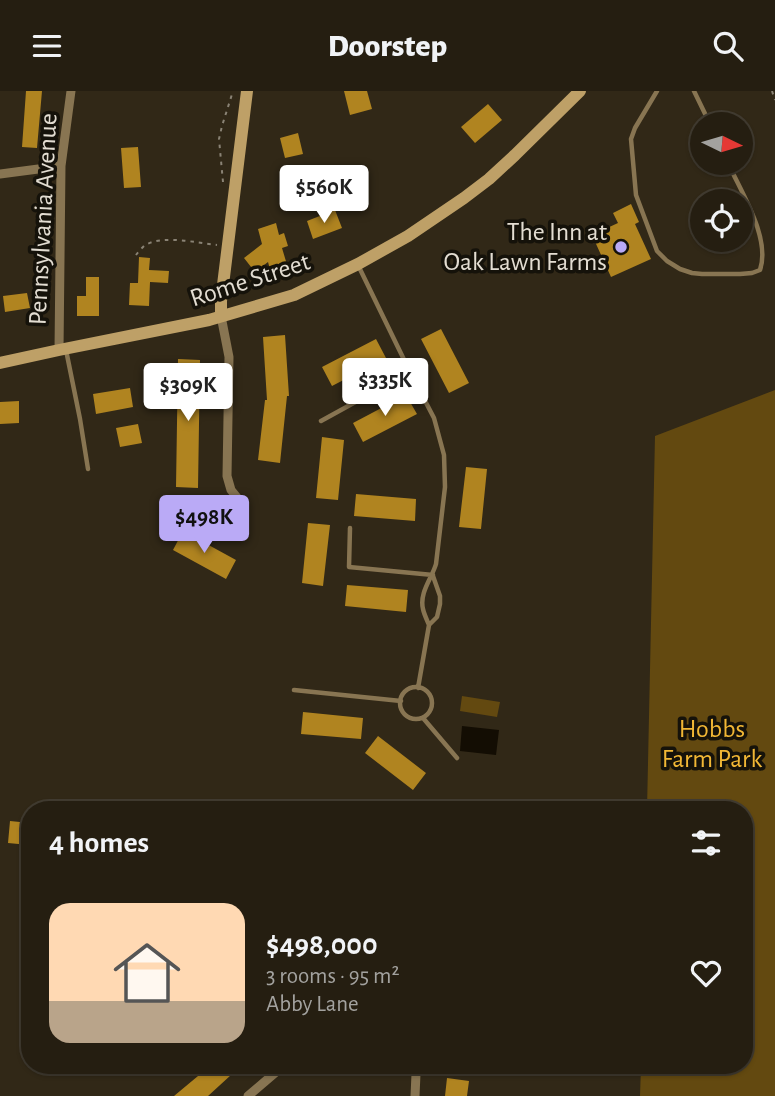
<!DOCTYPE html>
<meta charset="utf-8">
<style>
body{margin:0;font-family:"Alegreya Sans",sans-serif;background:#2d271a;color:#f1f3f6;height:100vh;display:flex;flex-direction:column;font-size:26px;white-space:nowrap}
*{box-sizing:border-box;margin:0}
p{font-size:23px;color:#a3a29f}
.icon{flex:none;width:38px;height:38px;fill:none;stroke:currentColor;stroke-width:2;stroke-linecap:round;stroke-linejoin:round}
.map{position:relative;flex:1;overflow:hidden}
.sheet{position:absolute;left:21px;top:710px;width:732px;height:273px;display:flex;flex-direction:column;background:#251e11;border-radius:28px;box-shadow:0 2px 5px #0004,0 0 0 2px #423c31}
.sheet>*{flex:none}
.needle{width:46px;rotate:95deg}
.tools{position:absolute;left:690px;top:21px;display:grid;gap:14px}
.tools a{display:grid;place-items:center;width:63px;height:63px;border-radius:50%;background:#251e11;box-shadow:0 2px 5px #0004,0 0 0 2px #423c31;font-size:35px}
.price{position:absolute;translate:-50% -60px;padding:0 16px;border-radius:7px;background:#fff;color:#222;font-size:23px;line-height:46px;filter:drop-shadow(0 2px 4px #0008)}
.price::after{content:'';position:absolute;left:50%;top:42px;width:21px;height:16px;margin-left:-10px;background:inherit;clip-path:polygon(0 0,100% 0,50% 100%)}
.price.current{background:#baaaf6;color:#111}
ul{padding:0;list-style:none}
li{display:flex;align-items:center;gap:21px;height:175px;padding:0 28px}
li span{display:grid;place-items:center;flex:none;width:196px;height:140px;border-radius:21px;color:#555}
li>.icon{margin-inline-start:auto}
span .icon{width:84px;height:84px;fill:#fffc;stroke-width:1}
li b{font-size:30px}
h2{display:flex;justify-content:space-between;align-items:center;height:84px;padding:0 28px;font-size:30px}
header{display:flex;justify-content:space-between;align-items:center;height:91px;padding:0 28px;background:#251e11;font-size:32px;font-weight:800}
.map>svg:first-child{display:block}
.green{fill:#634910}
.water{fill:#130d03}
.building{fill:#b08420}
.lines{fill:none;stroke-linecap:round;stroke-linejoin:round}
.path{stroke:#8a8375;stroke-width:2;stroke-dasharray:3.5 5;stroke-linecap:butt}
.lane{stroke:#887552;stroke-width:4.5}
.street{stroke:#887552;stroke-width:9}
.secondary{stroke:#bea067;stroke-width:12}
.poi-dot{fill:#baaaf6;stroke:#15120a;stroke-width:2.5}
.labels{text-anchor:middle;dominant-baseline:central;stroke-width:7;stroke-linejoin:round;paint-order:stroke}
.street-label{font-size:26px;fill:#e3ddd2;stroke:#15120a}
.poi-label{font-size:26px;fill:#e3ddd2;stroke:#15120a;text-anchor:end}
.park-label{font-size:26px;fill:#f1b735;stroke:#15120a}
</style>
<header><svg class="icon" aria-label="menu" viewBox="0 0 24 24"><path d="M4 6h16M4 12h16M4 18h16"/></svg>Doorstep<svg class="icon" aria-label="search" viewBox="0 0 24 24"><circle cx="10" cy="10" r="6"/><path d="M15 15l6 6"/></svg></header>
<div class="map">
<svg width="775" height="1005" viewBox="0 0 775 1005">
<rect width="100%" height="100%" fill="#312817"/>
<!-- green -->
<path class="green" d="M775 299V1005H640L641 975H744V719H647L655 345Z
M462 605 500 611 497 626 460 620Z"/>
<!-- water -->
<path class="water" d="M462 635 499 639 496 664 460 660Z"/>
<!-- building -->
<path class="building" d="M26 0H42L37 57 22 56Z
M344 0H367L372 18 350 24Z
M488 13 502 29 475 52 461 36Z
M298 42 303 63 285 67 280 47Z
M138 56 141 96 124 97 121 57Z
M631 113 639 131 635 133 651 168 611 186 592 144 618 132 613 122Z
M335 119 342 137 313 148 307 130Z
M276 132 279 144 284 142 288 155 282 157 288 177 271 182 268 171 255 181 244 167 262 153 258 138Z
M139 166 150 167 149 179 169 180 168 192 150 191 149 215 129 214 130 192H138Z
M86 186H99V225H77V205H86Z
M27 202 30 217 5 221 3 205Z
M441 238 469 292 449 302 421 248Z
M285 244 289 305H287L280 372 258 369 265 309H267L263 246Z
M376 248 386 267 332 295 322 276Z
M178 268 200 269 198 397 176 396Z
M130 297 133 316 96 323 93 303Z
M406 304 417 323 363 351 353 332Z
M19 310V332L0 333V311Z
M138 333 142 352 120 356 116 337Z
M322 346 344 349 338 409 316 407Z
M466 376 487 378 481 438 459 436Z
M356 403 416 408 415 430 354 425Z
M308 432 330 434 323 495 302 492Z
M183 440 236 469 226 488 173 459Z
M347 494 408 499 406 521 345 515Z
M303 621 363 627 361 648 301 643Z
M378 645 426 682 413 699 365 662Z
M10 730 30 732 29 754 8 752Z
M210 975H222L231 984 208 1005H174Z
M447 987 469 990 467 1005H445Z"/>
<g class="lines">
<!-- path -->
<path class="path" d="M772 0 775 9
M223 91 219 48 222 35 233 0
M136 164C138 161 141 158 144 155 161 143 197 152 217 154"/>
<!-- lane -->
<path class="lane" d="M657 0 635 37 631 48 636 104 657 160 667 170 680 178 692 182 702 183H740L752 182 760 179C771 147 741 101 728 72
M694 0 710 33
M358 174 410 281 434 327 444 364 445 396 436 473C432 487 419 502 423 518 424 523 427 529 429 534
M66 259 80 328 88 378
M321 330 410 281
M350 437 349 476 433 484
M400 612a16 16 0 1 1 32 0a16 16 0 1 1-32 0Z
M418 597 429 534 437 526 440 513V505L433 485
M294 599 401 610
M423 627 457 667"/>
<!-- street -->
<path class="street" d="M0 83 61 75
M221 225 229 266 227 385 231 399 240 410
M59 259 61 75 71 0
M412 975 416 983 415 1005
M248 1005 283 975"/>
<!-- secondary -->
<path class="secondary" d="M221 225V210L247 0
M0 272 59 259 209 229 294 204 358 173 408 145 464 107 489 88 515 64 580 0"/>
</g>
<!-- markers -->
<circle class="poi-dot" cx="621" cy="156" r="7"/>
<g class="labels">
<!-- street labels -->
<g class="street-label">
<text transform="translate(43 128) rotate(-87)">Pennsylvania Avenue</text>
<text transform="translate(250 189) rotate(-18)">Rome Street</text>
</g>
<!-- poi labels -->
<g class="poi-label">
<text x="607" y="141">The Inn at<tspan x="607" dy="30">Oak Lawn Farms</tspan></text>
</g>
<!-- park labels -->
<g class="park-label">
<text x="712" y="638">Hobbs<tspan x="712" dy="30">Farm Park</tspan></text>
</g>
</g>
</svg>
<div class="tools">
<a><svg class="needle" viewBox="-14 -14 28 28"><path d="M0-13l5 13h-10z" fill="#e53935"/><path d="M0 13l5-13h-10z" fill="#a3a29f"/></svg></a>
<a><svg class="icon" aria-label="locate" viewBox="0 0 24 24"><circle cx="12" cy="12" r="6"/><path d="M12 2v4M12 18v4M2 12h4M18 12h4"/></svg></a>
</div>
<b class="price" style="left:324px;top:134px">$560K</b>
<b class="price" style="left:385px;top:327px">$335K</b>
<b class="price" style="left:188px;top:332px">$309K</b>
<b class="price current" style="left:204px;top:464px">$498K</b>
<section class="sheet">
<h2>4 homes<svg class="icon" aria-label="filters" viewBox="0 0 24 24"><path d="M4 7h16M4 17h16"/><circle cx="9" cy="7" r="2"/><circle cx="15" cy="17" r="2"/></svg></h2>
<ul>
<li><span style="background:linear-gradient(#ffd9b3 70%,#b9a48a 0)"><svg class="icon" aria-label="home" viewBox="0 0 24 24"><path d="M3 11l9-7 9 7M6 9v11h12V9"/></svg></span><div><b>$498,000</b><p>3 rooms · 95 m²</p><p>Abby Lane</p></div><svg class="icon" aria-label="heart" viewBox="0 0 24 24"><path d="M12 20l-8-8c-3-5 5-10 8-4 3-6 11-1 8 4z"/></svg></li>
</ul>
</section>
</div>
